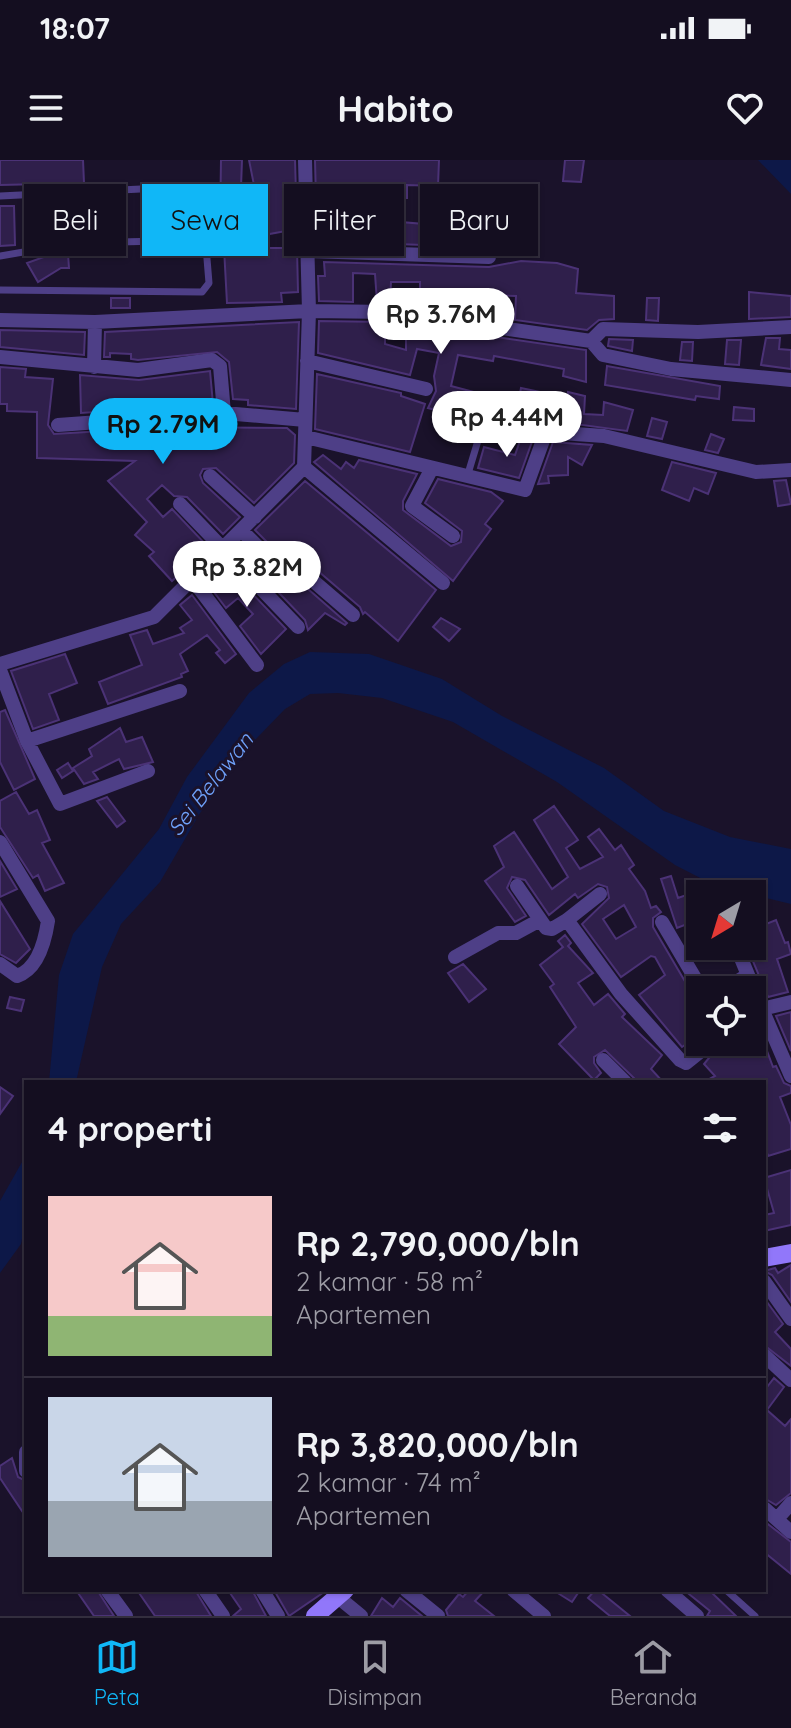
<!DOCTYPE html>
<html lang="id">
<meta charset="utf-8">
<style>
body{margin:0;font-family:Quicksand,sans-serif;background:#211c2d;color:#f1f3f6;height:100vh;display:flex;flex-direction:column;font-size:30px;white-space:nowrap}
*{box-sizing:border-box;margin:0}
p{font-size:26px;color:#9d9ca5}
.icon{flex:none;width:44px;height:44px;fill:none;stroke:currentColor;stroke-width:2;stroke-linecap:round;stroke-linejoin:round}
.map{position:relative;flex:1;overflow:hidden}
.drawer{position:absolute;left:24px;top:920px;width:742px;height:512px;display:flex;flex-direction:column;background:#140e20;border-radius:0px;box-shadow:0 2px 6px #0004,0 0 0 2px #332e3e}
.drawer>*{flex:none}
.hud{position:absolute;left:24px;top:24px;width:744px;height:72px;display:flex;gap:16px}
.needle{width:52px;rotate:218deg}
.tools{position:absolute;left:686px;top:720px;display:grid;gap:16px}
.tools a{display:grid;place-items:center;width:80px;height:80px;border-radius:0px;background:#140e20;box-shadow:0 2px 6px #0004,0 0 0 2px #332e3e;font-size:40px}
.price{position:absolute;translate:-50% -68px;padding:0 18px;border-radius:28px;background:#fff;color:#222;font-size:26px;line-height:52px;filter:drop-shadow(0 2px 4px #0008)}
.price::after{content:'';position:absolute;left:50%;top:48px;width:24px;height:18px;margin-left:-12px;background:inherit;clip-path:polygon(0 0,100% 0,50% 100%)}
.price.selected{background:#10b7f7;color:#111}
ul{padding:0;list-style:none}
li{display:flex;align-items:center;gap:24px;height:200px;padding:0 24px}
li+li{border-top:2px solid #332e3e}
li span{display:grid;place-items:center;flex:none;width:224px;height:160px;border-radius:0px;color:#555}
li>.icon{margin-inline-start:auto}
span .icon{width:96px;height:96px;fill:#fffc;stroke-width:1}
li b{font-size:34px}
h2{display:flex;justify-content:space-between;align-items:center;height:96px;padding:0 24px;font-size:34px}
.chip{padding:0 28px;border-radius:0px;background:#140e20;box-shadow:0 2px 6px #0004,0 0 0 2px #332e3e;font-size:28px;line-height:72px}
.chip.selected{background:#10b7f7;color:#111}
.status{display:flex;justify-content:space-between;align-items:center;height:56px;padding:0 40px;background:#140e20;direction:ltr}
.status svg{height:22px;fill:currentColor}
header{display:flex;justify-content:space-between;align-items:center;height:104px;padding:0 24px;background:#140e20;font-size:36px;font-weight:700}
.tabs{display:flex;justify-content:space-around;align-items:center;height:112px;border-top:2px solid #332e3e;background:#140e20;font-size:22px;color:#9d9ca5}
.tabs a{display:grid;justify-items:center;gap:4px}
.tabs .selected{color:#10b7f7}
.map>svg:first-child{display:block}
.water{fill:#0d1848}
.building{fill:#2f1f4b;stroke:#4b3276;stroke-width:2;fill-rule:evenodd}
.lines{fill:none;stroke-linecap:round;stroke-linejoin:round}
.lane{stroke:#4e3f87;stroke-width:7}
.street{stroke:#4e3f87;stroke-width:14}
.secondary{stroke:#9177fa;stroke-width:18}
.labels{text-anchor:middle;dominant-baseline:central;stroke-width:6;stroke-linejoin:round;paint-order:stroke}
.water-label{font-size:22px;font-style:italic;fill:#6fa1fa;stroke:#1a122a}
</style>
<div class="status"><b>18:07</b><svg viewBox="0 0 49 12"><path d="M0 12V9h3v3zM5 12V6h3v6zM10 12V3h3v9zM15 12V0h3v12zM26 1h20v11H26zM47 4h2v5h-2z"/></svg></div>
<header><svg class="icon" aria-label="menu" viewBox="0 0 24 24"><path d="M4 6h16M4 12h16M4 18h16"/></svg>Habito<svg class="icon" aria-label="heart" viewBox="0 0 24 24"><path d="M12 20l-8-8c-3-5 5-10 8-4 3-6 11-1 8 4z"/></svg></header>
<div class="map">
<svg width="791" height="1456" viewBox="0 0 791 1456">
<rect width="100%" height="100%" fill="#1a122a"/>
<!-- water -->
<path class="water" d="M758 0H791V34Z
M310 492 369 494 442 519 502 556 604 608 664 651 730 677 791 689V744L716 726 675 705 557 622 453 562 382 538 338 533 310 534 285 549 254 581 200 653 160 722 121 764 102 807 76 922H49L59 815 73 774 159 669 187 617 249 533 284 504Z
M26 995V1059L21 1084 0 1113V1041Z"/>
<!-- building -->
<path class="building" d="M0 0H83L84 23 0 25Z
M221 0H242L240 54 232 53V66H220Z
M249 0H295L297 69 264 75Z
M315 0H439L438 26 407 25V38L376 39 377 60 424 64 423 85 317 81Z
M565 0H584L581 22 563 21Z
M0 46H14L15 85 0 86Z
M85 47 86 57 66 60 64 49Z
M224 88H297L298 132 281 133 282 142 227 143Z
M52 94H68L69 108H61L38 122 27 103Z
M521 101 557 103 578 109 576 133 614 136V159L599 160 587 170 515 160 516 136 489 135 488 147 469 148V153L420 146V122H391L390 142H377L375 114 353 113V142L319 141 318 116H325L324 102 489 107Z
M749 132 791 136V157L749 159Z
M111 138H130V148H111Z
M647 138H659L658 161 646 160Z
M319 161 385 162V184L406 190V164L586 190V222L563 216 564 209 494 196 493 201 458 195 451 226 485 235 477 261 428 248 436 231 434 216 439 193 417 189 410 215 318 193Z
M299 162 296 249 248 245V240L233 239 229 202 217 192 138 200 131 199V194L110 193V197H104L105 172Z
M0 170 85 172 84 195 0 187Z
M766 178H780L779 189 791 190V209L761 205Z
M609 179 633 180 632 191 608 186Z
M727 180H741L739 205 725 204Z
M682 182H693L692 201 680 200Z
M607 206 720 226 719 239 696 236 695 240 605 225Z
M0 207 26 209 25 217 53 219 48 265 54 274 171 267 287 268 295 275 294 303 254 343 216 308 203 309 200 315 203 323 240 357 223 374 187 337 174 336 162 325 147 339 163 357 172 349 209 388 172 421 149 396 154 392 135 375 147 362 108 321 135 301 37 298V252L7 251V244H0Z
M210 211 213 244 81 253 80 215 139 220Z
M317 214 401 233V236L425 244 410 292 315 269Z
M521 228 545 233 542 247 518 243Z
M568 232 585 236 584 254 603 255 604 242 633 250 627 271 567 263Z
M734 247 754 249V261L733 260Z
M652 258 667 262 662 279 647 276Z
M523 272 534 276 519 318 478 308 484 287 515 295Z
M711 274 724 279 718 293 705 290Z
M553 282 592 285 582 305 568 297V315L548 316 549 323 538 324Z
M323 295 341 309 346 302 354 308 359 300 417 314 403 341V350L451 386 461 382 462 371 425 343 438 319 491 332 503 341 485 364 491 369 453 421 314 302Z
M672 302 716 313 708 334 694 328 689 341 662 330Z
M786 320 791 344 778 346 774 321Z
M305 321 436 430 398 481 365 452 363 454 360 447 318 411 295 410 255 370Z
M241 384 284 427 308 429 347 463 345 465 325 453 308 470 305 460 237 389Z
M228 408 286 469 261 494 240 466 253 454 238 438 226 448 205 420 215 410 220 415Z
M192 435 236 494 225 503 216 493 220 490 207 475 180 494 188 511 181 514 182 517 108 544 99 522 142 505 130 475 147 470 153 484 184 473 180 468 192 460 180 445Z
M441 458 460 469 449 481 433 467Z
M65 494 77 523 49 534 59 560 33 569 11 511Z
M5 550 35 619 14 630 0 602V552Z
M120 568 126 582 142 577 153 602 124 609 119 599 93 612 98 619 84 624 73 608 92 596 89 589Z
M68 603 73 611 62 618 57 610Z
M16 632 29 654 37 650 50 680 42 683 64 723 45 731 38 715 33 718 0 667V641Z
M107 637 125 661 117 667 97 641Z
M554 646 578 680 566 688 580 709 603 697 588 677 599 669 615 690 621 685 634 705 629 709 645 731 651 748 656 746 661 752 653 758V767L693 835 700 840 687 851 699 871 698 876 682 887 639 835 665 815 655 797 651 796 621 817 582 764 609 738 607 727 598 724 578 738 575 734 549 755 525 720 512 717 507 728 526 756 515 762 485 721 504 707 494 686 514 672 552 729 568 717 534 660ZM624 745 636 767 616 779 603 759Z
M0 701 17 729 0 737Z
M671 716 678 738 695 732 700 747V759L677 768 661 719Z
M0 741 30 789 16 803 0 794Z
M755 746 761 766 776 760 785 783 788 782 791 794 777 799 788 832 768 837 747 787 752 786V747Z
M565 775 571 783 568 786 593 813 578 823 594 845 608 834 625 854 622 857 662 895 651 909 663 922H638L605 890 594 897V903L601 913 594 920 559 884 576 867 550 827 554 824 540 805 563 787 558 781Z
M463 804 486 829 469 842 448 813Z
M10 837 24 840 21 851 7 848Z
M752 851 773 907 776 906 784 923 791 926V933L780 937 791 965V989L768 996 764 983V922H704L715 916 704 904 713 893 726 882H752Z
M791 852V891L776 856Z
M0 927 13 936 0 954Z
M791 1010V1065L764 1071V1055L774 1053 764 1018Z
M791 1105V1142L772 1115 764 1111 775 1108 778 1113Z
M764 1138 783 1164 775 1172 791 1189V1206L764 1185Z
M774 1218 784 1227 767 1250 785 1266 791 1259V1333L776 1345 764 1338V1231Z
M12 1298 18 1317 26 1321V1357L0 1318V1306Z
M764 1361 791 1382V1414L764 1392Z
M76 1430H97L114 1456H94Z
M137 1430H195L211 1456H155Z
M228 1430H252L266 1456H233L241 1449Z
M274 1430H327L289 1456Z
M469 1430H485L475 1441 494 1456H448L446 1450 459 1434 463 1437Z
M553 1430H580L572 1442Z
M595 1430H598L630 1456H610L588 1438Z
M684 1430H709L736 1456H707L710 1451Z
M382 1438 393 1447 400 1438 422 1456H371Z"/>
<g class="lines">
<!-- lane -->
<path class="lane" d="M0 36 201 26 209 123 202 132 0 130
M0 96 76 83 204 80
M467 317 483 264
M726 1430 755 1456"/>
<!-- street -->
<path class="street" d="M308 91 489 97
M0 160 95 162 309 151 391 152 591 181 603 195 671 209 791 220
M591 181 603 169 698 172 791 167
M0 197 138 210 212 200 220 206 224 253
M307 201 426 229
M94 207 95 162
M58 265 224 253 305 260
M546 272 556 240
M306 277 525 330 546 272 604 276 756 312 791 310
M304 307 443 423
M431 310 412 346 453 376
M210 316 255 357
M180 344 298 467
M241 370 291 420 311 419 353 455
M193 420 257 505
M0 504 154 457 304 307 309 151 305 0
M0 510 27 581 180 531
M27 581 60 644 148 611
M0 682 48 761C45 781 38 809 17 816L0 804
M517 726 546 768 552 769 567 760 621 834 680 900 686 903 701 891 705 882
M567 760 600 734
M662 762 702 830
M736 786 762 849 791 842
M455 797 498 773H516L540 760
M724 830 746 816
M762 849 791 916
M700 853V855
M603 900 625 922
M764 1121 791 1159
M764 1195 791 1220
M26 1292V1311
M764 1348 791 1372
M777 1359 791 1343
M107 1430 126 1456
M205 1430 223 1456
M262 1430 278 1456
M406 1430 438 1456
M513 1430 544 1456
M667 1430 697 1456
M338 1437 361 1456"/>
<!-- secondary -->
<path class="secondary" d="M764 1098 791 1093
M315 1456 345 1430"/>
</g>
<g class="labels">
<!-- water labels -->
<g class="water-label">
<text transform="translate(210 624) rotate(-52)">Sei Belawan</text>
</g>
</g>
</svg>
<div class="tools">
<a><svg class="needle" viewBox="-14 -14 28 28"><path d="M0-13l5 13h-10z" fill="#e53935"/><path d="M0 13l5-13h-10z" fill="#9d9ca5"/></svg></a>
<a><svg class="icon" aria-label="locate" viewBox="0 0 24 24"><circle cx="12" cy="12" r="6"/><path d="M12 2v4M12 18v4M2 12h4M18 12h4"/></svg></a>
</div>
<b class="price" style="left:441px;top:196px">Rp 3.76M</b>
<b class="price" style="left:507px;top:299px">Rp 4.44M</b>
<b class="price selected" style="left:163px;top:306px">Rp 2.79M</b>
<b class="price" style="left:247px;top:449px">Rp 3.82M</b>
<div class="hud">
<a class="chip">Beli</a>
<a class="chip selected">Sewa</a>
<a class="chip">Filter</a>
<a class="chip">Baru</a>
</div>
<section class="drawer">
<h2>4 properti<svg class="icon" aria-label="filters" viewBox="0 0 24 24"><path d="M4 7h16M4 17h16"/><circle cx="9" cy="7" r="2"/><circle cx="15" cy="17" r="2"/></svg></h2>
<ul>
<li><span style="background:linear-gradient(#f6c9c9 75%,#8fb573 0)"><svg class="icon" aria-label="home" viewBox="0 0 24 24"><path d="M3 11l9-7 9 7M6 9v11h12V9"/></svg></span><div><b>Rp 2,790,000/bln</b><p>2 kamar · 58 m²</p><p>Apartemen</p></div></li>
<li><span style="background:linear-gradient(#c9d6e8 65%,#9aa5b1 0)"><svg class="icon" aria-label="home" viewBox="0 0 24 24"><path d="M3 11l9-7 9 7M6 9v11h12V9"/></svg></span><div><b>Rp 3,820,000/bln</b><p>2 kamar · 74 m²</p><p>Apartemen</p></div></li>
</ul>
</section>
</div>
<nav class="tabs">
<a class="selected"><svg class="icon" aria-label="map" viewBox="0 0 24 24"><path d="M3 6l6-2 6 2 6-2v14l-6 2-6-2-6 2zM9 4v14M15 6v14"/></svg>Peta</a>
<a><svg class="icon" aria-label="saved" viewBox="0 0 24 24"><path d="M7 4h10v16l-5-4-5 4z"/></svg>Disimpan</a>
<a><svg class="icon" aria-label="home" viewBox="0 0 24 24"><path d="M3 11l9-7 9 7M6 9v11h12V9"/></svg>Beranda</a>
</nav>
